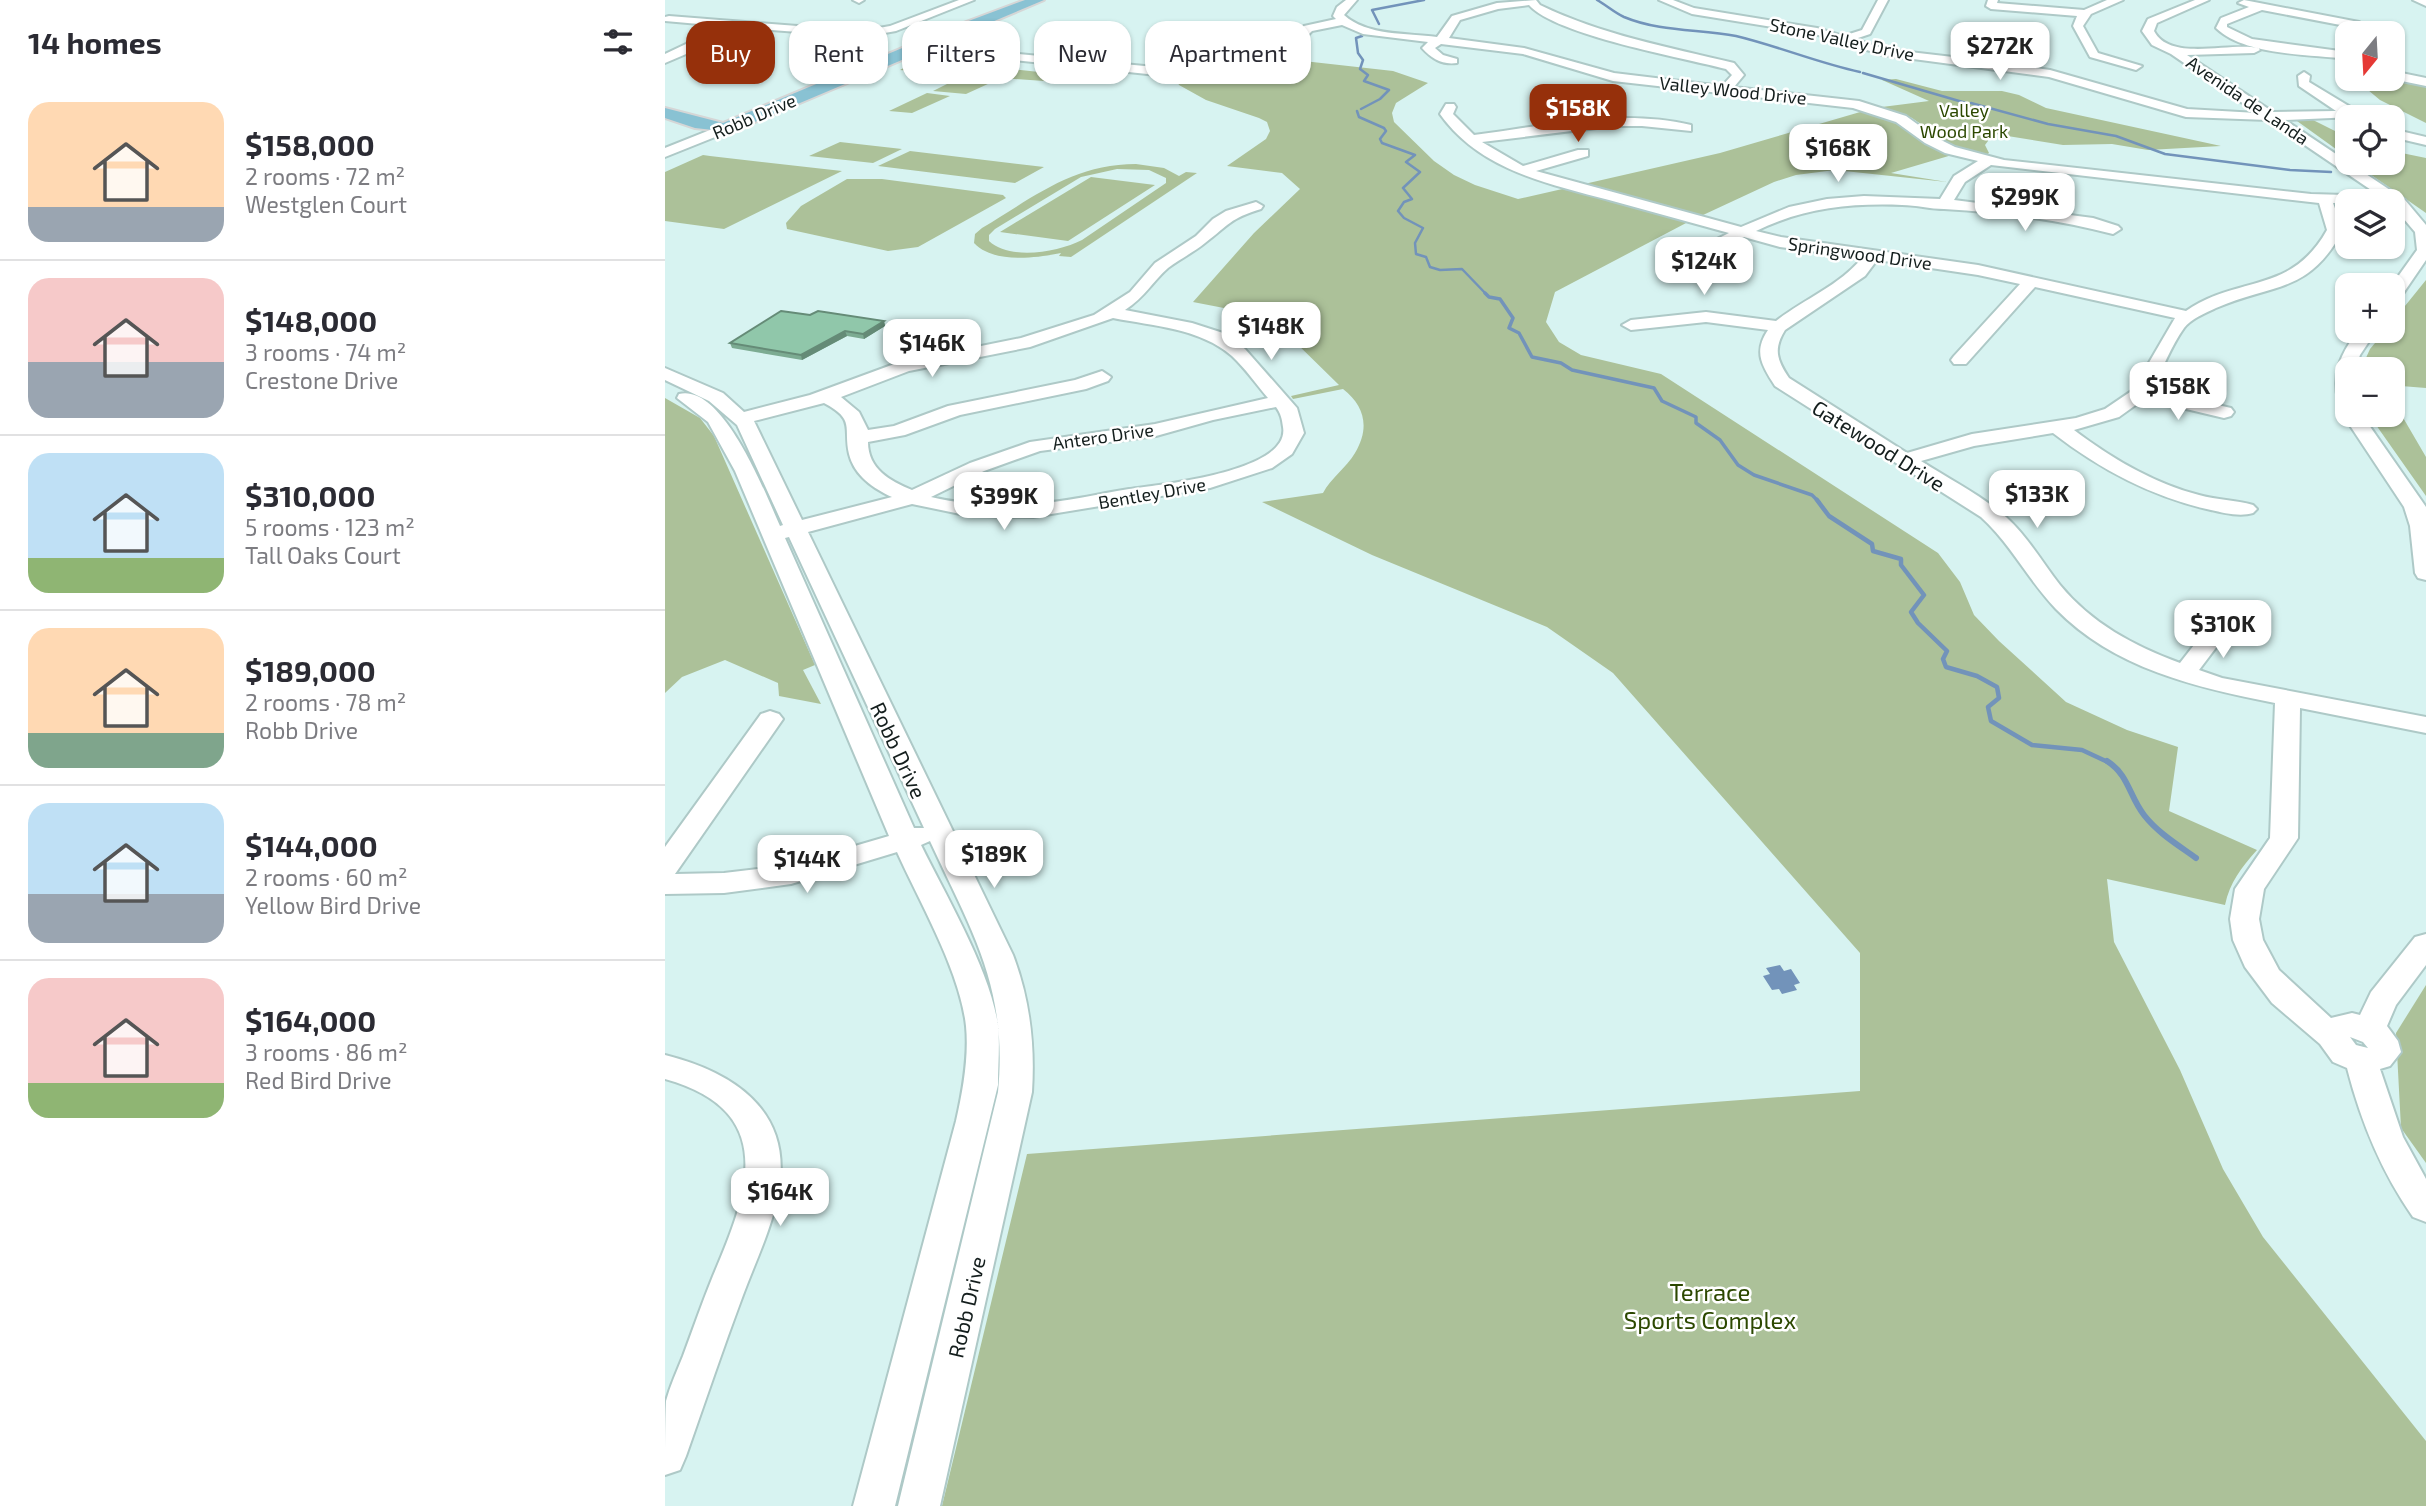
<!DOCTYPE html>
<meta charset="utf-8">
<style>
body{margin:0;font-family:"Exo 2",sans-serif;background:#f7f7f7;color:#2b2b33;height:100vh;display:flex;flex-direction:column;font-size:26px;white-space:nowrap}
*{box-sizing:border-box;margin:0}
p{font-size:23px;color:#7c7c81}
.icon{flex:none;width:38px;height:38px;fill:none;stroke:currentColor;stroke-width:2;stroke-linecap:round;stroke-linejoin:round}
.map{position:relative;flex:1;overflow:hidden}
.details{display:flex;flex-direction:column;background:#fff;width:665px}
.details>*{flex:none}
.hud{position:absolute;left:21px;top:21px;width:665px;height:63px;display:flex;gap:14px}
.needle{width:46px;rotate:198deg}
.controls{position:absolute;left:1670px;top:21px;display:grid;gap:14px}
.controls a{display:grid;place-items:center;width:70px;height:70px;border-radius:14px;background:#fff;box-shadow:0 2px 5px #0004;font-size:35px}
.price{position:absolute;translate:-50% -60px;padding:0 16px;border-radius:14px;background:#fff;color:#222;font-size:23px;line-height:46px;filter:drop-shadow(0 2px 4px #0008)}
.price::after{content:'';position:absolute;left:50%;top:42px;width:21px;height:16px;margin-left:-10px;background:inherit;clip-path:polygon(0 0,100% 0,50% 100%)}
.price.active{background:#96300b;color:#fff}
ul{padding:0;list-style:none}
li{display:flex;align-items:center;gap:21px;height:175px;padding:0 28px}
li+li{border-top:2px solid #e1e1e2}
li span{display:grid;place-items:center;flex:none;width:196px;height:140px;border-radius:21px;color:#555}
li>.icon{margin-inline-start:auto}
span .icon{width:84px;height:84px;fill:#fffc;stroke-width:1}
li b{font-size:30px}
h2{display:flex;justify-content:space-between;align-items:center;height:84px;padding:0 28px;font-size:30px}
.tag{padding:0 24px;border-radius:21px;background:#fff;box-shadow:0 2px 5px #0004;font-size:24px;line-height:63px}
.tag.active{background:#96300b;color:#fff}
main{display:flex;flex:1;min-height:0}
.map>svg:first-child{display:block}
.green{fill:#acc199;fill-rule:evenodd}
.water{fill:#7293ba}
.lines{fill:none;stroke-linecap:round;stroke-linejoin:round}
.stream-far3{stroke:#7293ba;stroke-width:2.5}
.stream-far2{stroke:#7293ba;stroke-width:3.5}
.stream-far1{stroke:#7293ba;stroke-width:4.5}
.stream{stroke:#7293ba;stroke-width:6}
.minor-casing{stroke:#aec9c7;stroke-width:4}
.major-casing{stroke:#d5d6d6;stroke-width:4}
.minor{fill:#fff;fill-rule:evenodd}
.major{fill:#89c2d3;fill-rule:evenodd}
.wall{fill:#7cab92}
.shaded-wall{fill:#658b77}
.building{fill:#90c7aa;stroke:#658b77;stroke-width:2}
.labels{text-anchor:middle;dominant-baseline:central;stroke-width:5;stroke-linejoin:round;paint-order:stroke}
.far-street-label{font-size:18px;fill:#141e1d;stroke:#fff}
.far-park-label{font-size:18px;fill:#2c4800;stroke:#fff}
.street-label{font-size:21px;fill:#141e1d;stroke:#fff}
.near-park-label{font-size:24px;fill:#2c4800;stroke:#fff}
</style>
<main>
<section class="details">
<h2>14 homes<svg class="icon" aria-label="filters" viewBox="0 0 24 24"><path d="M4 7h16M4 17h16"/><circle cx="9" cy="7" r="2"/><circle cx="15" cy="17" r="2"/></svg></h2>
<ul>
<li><span style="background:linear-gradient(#ffd9b3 75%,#9aa5b1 0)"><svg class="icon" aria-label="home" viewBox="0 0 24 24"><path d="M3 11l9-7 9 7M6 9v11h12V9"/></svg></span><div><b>$158,000</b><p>2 rooms · 72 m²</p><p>Westglen Court</p></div></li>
<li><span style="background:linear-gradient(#f6c9c9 60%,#9aa5b1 0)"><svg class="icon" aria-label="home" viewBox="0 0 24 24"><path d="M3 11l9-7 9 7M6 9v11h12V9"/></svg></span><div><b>$148,000</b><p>3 rooms · 74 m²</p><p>Crestone Drive</p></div></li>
<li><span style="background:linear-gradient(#bfe0f5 75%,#8fb573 0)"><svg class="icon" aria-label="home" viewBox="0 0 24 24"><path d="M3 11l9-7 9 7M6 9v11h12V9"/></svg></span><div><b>$310,000</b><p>5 rooms · 123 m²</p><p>Tall Oaks Court</p></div></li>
<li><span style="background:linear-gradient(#ffd9b3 75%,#7fa58c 0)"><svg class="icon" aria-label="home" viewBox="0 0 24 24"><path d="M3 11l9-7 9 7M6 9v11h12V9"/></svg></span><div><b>$189,000</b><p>2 rooms · 78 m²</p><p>Robb Drive</p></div></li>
<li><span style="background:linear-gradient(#bfe0f5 65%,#9aa5b1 0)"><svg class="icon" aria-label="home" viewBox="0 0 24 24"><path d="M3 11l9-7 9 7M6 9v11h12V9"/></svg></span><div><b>$144,000</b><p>2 rooms · 60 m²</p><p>Yellow Bird Drive</p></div></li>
<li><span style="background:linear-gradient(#f6c9c9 75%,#8fb573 0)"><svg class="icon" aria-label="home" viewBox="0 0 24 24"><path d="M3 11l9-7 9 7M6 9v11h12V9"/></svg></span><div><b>$164,000</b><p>3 rooms · 86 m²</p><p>Red Bird Drive</p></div></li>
</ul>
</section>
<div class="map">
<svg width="1761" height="1506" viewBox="0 0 1761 1506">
<rect width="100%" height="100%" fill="#d7f3f1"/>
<!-- green -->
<path class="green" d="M549 51 728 71 763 83 731 103 727 113 729 122 769 161 789 175 810 185 853 199 1055 153 1202 110 1227 120 1259 144 1287 155 1226 173 1282 182 1170 170 1131 175 1109 182 1023 222 890 292 881 322 894 342 916 355 996 374 1273 553 1295 582 1309 615 1334 641 1401 702 1462 730 1513 747 1504 811 1592 850C1576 868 1565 882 1560 905L1442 879 1449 942 1515 1070 1558 1169 1598 1237 1761 1441V1506H277L362 1154 1195 1091V953L948 673 882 627 707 555 597 502 658 493C666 478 681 468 690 453 705 428 700 406 678 389L628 399 626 396 674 385 626 338 564 309 528 302 589 233 635 189 617 173 562 166 601 139 605 131 602 122 594 118 541 100 514 85 512 81 518 76 512 70Z
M253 60H263L420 77 407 83 336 78 301 94 268 91 292 79 291 76 235 70Z
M1231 79 1277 91H1337L1354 95 1381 108 1556 146 1483 150 1447 144 1398 145 1324 133 1321 136 1323 141 1320 145 1324 153 1320 156 1285 144 1247 118 1217 107 1264 101 1217 80Z
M1695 79H1727L1761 86V123L1715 100 1691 80Z
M262 93 285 96 247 113 224 111Z
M1636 119H1646L1682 137V157L1632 121Z
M175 142 237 149 208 163 144 156Z
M245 151 379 167 350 183 213 166Z
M1727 151 1761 158V213L1689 163H1727Z
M38 155 45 156 177 171 59 229 0 221V172Z
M471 164 499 168 514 176 521 172 532 173 406 257 394 256 396 253C371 258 329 264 309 243L310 234 317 228C369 197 408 164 471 164ZM452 169 484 170 501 178V183L417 240C393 252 346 261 324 241V235L330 229 416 177Z
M426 177 490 185 403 241 335 232Z
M182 179H217L338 195 341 198 253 247 223 251 122 229 121 223 136 206Z
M1761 280V388L1736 386 1733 409 1761 457V496L1704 415H1727V369H1696L1705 349 1720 331H1727V322Z
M0 398 35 418 49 436 150 665 138 670 156 704 114 696 113 683 60 660 17 677 0 693Z
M1761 985V1163L1736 1128 1731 1033Z"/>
<!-- water -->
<path class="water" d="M1115 965 1119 971 1126 969 1135 983 1129 985 1132 990 1117 994 1114 989 1107 990 1098 976 1105 974 1101 968Z"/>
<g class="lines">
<!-- stream-far3 -->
<path class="stream-far3" d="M932 0C941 5 950 13 959 17 995 32 1034 29 1071 36 1113 46 1153 63 1195 72
M714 24 707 10 759 0
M1198 73 1301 103
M1306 103 1383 124 1451 136 1500 154 1625 170 1666 172
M696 109 715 99 724 90 699 81 703 75 695 69 698 60 693 53 691 38 697 36
M692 111 694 117 719 128 721 131 715 139 717 143 750 155 741 162 755 172 738 188 747 199 739 202 733 211 739 218 758 228 750 243 751 254 761 257 765 267 775 270 797 269 822 295"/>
<!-- stream-far2 -->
<path class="stream-far2" d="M820 293 824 297 835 299 848 318 844 328 854 333 867 357 896 363 907 370 989 388 997 401 1031 417V423L1055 440 1073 465 1089 475 1147 495 1154 502"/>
<!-- stream-far1 -->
<path class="stream-far1" d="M1152 500 1164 516 1207 544 1208 551 1236 559V565L1259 595 1246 612 1253 623 1282 651 1278 659 1281 667 1312 676 1332 687 1334 698 1323 707 1326 721 1367 745 1417 750 1445 763"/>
<!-- stream -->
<path class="stream" d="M1442 761C1464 775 1464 796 1479 815 1493 833 1513 845 1531 858"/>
<defs>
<path id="minor" d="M188 0H199L194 3Z
M294 0H309L231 31 197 37 82 28 0 63V54L21 44 68 27 0 21V17L4 16 197 31 225 26Z
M681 0H692L679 15C702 36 742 33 772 37L787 16 832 3 871 0 875 5C937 35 1003 47 1069 63L1079 75 1069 87 1194 101 1241 116 1270 137 1290 147 1339 160 1646 194 1715 196 1603 120 1521 117 1384 77 1218 55 1150 34 1027 14 994 0H1008L1029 8 1152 28 1178 36 1197 30 1213 0H1223L1205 34 1190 39 1219 49 1288 57 1298 37 1311 32 1317 35 1307 41 1299 58 1385 70 1522 109 1592 113 1506 54 1487 45 1477 31 1483 19 1530 0H1544L1492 23 1489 31C1505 62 1564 42 1593 48L1595 50 1589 53 1522 55 1608 112 1671 111 1634 86 1633 76 1639 72 1645 76 1644 82 1692 111 1693 114 1689 117 1620 120 1740 200 1761 225V260L1733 301 1727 302V285L1752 250 1750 232 1727 205V201L1668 203 1678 230C1644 294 1609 283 1551 308 1540 313 1526 319 1519 328 1506 346 1497 370 1487 390L1566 408 1569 412 1566 416 1559 418 1479 399 1454 417 1409 430C1446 458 1488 483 1534 495 1552 500 1571 500 1588 505L1592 509 1588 513C1575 517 1559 513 1546 510 1487 497 1436 470 1388 433L1309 446 1256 461C1284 479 1316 495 1341 517 1363 537 1377 562 1395 585 1426 623 1469 646 1515 663L1543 627 1581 616 1589 618 1593 623 1589 628 1559 637 1534 670 1557 678 1761 717V733L1635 708 1633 838 1599 889 1594 919 1598 940 1614 970 1666 1018 1687 1013 1695 1015 1706 992 1750 937 1761 934V965L1731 1005 1722 1026 1733 1041 1736 1052 1725 1066 1715 1069 1738 1137 1761 1179V1222L1748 1217C1716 1171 1696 1122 1682 1068L1668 1062 1655 1044 1607 1003 1580 967 1568 940 1565 919 1570 889 1605 838 1610 703C1532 688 1448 668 1391 609 1363 580 1346 544 1316 517L1110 386C1097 366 1088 352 1103 330L1041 322 966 330 957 325 966 320 1041 312 1111 321C1139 299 1174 286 1197 258L1115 247 1079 237 1043 255 1040 264H1028L1026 261 1030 250 1064 233C1024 222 984 211 944 200 881 183 815 170 775 114L781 104H789L791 107 788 114 809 135C879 126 955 108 1026 125V131L977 126H948L817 142 858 166 913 150H923V156L871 171 1076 227 1124 207 1162 199 1199 196 1275 199 1289 176 1313 161 1280 153 1260 143 1231 122 1188 108 948 81 858 54 776 44 770 48 778 55 792 59V63C777 65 767 59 757 48L763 42 698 34 677 25 647 31 633 45 613 49V45L625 41 639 26 671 19 668 16 672 7ZM864 5C890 35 1019 58 1061 69L1067 75 1057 86 949 73 859 48 784 38 795 20 833 9ZM1326 165 1654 203 1662 230C1626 295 1572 275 1521 311L1313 265 1116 237 1091 231C1138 208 1185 203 1237 205 1251 205 1265 209 1279 209 1335 212 1394 220 1448 234L1456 229 1453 226 1428 218 1289 200 1300 182ZM1212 260 1313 275 1355 284 1289 356 1286 360 1289 364H1301L1370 287 1510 318 1468 390 1440 409 1411 418 1307 434 1242 453 1124 378C1112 360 1108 349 1120 330L1200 276ZM1685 1037 1698 1042 1703 1048 1691 1045Z
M1323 0H1333L1332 3 1419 10 1442 0H1458L1426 14 1418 26 1433 53 1477 66 1471 70 1425 57 1408 26 1412 16 1326 9 1321 6Z
M1579 0 1694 22 1708 30 1702 33 1691 28 1597 10 1562 24V27L1587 39 1682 52V59C1644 54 1580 56 1551 28L1556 18 1584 7 1573 3Z
M1748 0H1761V6Z
M249 44 511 69 517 73 511 77 245 49V45Z
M1727 71 1761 78V86L1727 79Z
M60 124 67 128 65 131 0 157V148Z
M1727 129 1761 137V145L1727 137Z
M591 202 598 206 596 209C564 219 565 224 540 243 529 252 515 259 503 268 487 282 480 297 460 310L527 323 558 333 580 349 632 408 639 433 627 454 607 468 545 488 368 517 305 516 247 504 143 532 348 955C365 1000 370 1044 367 1092L275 1506H233L333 1092C343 987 307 932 265 841L256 845C281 896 325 970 333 1025 335 1044 333 1065 333 1085L230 1506H188L291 1121C298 1090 304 1057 301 1026 295 971 255 903 232 852L126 884 59 893 0 894V847L96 714 105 711 114 714 118 719 10 874 59 873 125 865 224 836 70 471 43 422 12 398 14 394C58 383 101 495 115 526L118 525 72 425 44 401 0 380V368L58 393 79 412 145 395 232 363 356 338 429 315 465 292 490 263 531 236 548 219 561 211ZM448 318C488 326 535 328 567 356 580 368 591 384 603 398L490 424 365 442 305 463 247 490C225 481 203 469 203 442L240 435 295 415 421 389 443 381 446 377 437 371 410 380 283 406 229 426 203 430 194 412 176 397 244 371 365 347ZM159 403C191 420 178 427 184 454 189 475 209 489 227 497L137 520 89 421ZM611 407C616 414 617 419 618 427 626 472 493 485 464 489 432 494 400 502 368 504 334 506 299 505 266 497L319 471 375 451 491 436 548 420ZM124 537 259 828H249L120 538Z
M1693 331H1711L1695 355 1690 369H1682V406L1673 400C1667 372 1676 353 1693 331Z
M1681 411 1682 415H1697L1761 507V580L1753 578 1750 573 1745 526 1739 507 1678 415Z
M0 1055C67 1072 127 1109 114 1189 108 1226 91 1260 78 1295 58 1348 40 1402 21 1456L15 1470 0 1475C0 1454 0 1421 1 1401 5 1386 12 1371 18 1356 28 1329 37 1303 48 1276 83 1194 115 1111 0 1079Z"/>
<path id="major" d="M360 0H379L66 132 30 128 0 118V108L58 123 285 28Z"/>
</defs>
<!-- minor casing -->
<use href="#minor" class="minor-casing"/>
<!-- major casing -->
<use href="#major" class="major-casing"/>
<!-- minor -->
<use href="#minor" class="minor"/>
<!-- major -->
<use href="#major" class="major"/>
</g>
<!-- wall -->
<path class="wall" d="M145 315 219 321 220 326 199 339 182 336 137 360 67 348 65 343Z"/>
<!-- shaded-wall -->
<path class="shaded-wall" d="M219 321 220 326 199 339 198 334Z
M180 331 182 336 137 360 136 355Z"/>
<!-- building -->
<path class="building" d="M116 311 145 315 153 311 219 321 198 334 180 331 136 355 65 343Z"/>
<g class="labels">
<!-- far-street labels -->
<g class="far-street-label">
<text transform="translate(1177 39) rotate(12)">Stone Valley Drive</text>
<text transform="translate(1068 90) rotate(6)">Valley Wood Drive</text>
<text transform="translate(1583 100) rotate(34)">Avenida de Landa</text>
<text transform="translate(89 116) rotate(-23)">Robb Drive</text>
<text transform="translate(1195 253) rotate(8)">Springwood Drive</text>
<text transform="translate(438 436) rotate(-8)">Antero Drive</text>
<text transform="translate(487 493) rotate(-10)">Bentley Drive</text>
</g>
<!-- far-park labels -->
<g class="far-park-label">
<text x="1299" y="110">Valley<tspan x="1299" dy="21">Wood Park</tspan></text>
</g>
<!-- street labels -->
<g class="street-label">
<text transform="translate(1214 445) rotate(32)">Gatewood Drive</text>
<text transform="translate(234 750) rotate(65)">Robb Drive</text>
<text transform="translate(301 1307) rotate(-77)">Robb Drive</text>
</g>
<!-- near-park labels -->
<g class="near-park-label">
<text x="1045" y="1291">Terrace<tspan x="1045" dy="28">Sports Complex</tspan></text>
</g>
</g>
</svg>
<div class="controls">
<a><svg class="needle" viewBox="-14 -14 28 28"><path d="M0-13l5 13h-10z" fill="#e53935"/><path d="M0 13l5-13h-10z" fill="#7c7c81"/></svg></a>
<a><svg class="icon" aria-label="locate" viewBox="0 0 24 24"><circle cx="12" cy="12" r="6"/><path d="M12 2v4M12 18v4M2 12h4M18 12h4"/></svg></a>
<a><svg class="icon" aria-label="layers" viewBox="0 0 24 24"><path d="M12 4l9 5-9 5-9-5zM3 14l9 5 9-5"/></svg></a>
<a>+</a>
<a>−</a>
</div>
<b class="price" style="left:1335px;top:82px">$272K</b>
<b class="price active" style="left:913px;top:144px">$158K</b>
<b class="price" style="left:1173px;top:184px">$168K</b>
<b class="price" style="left:1360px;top:233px">$299K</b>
<b class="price" style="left:1039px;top:297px">$124K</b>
<b class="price" style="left:606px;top:362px">$148K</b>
<b class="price" style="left:267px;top:379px">$146K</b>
<b class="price" style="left:1513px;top:422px">$158K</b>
<b class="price" style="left:1372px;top:530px">$133K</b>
<b class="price" style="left:339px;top:532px">$399K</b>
<b class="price" style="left:1558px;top:660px">$310K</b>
<b class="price" style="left:329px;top:890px">$189K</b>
<b class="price" style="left:142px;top:895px">$144K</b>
<b class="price" style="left:115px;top:1228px">$164K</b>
<div class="hud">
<a class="tag active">Buy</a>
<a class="tag">Rent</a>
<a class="tag">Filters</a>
<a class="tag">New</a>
<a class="tag">Apartment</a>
</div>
</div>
</main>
